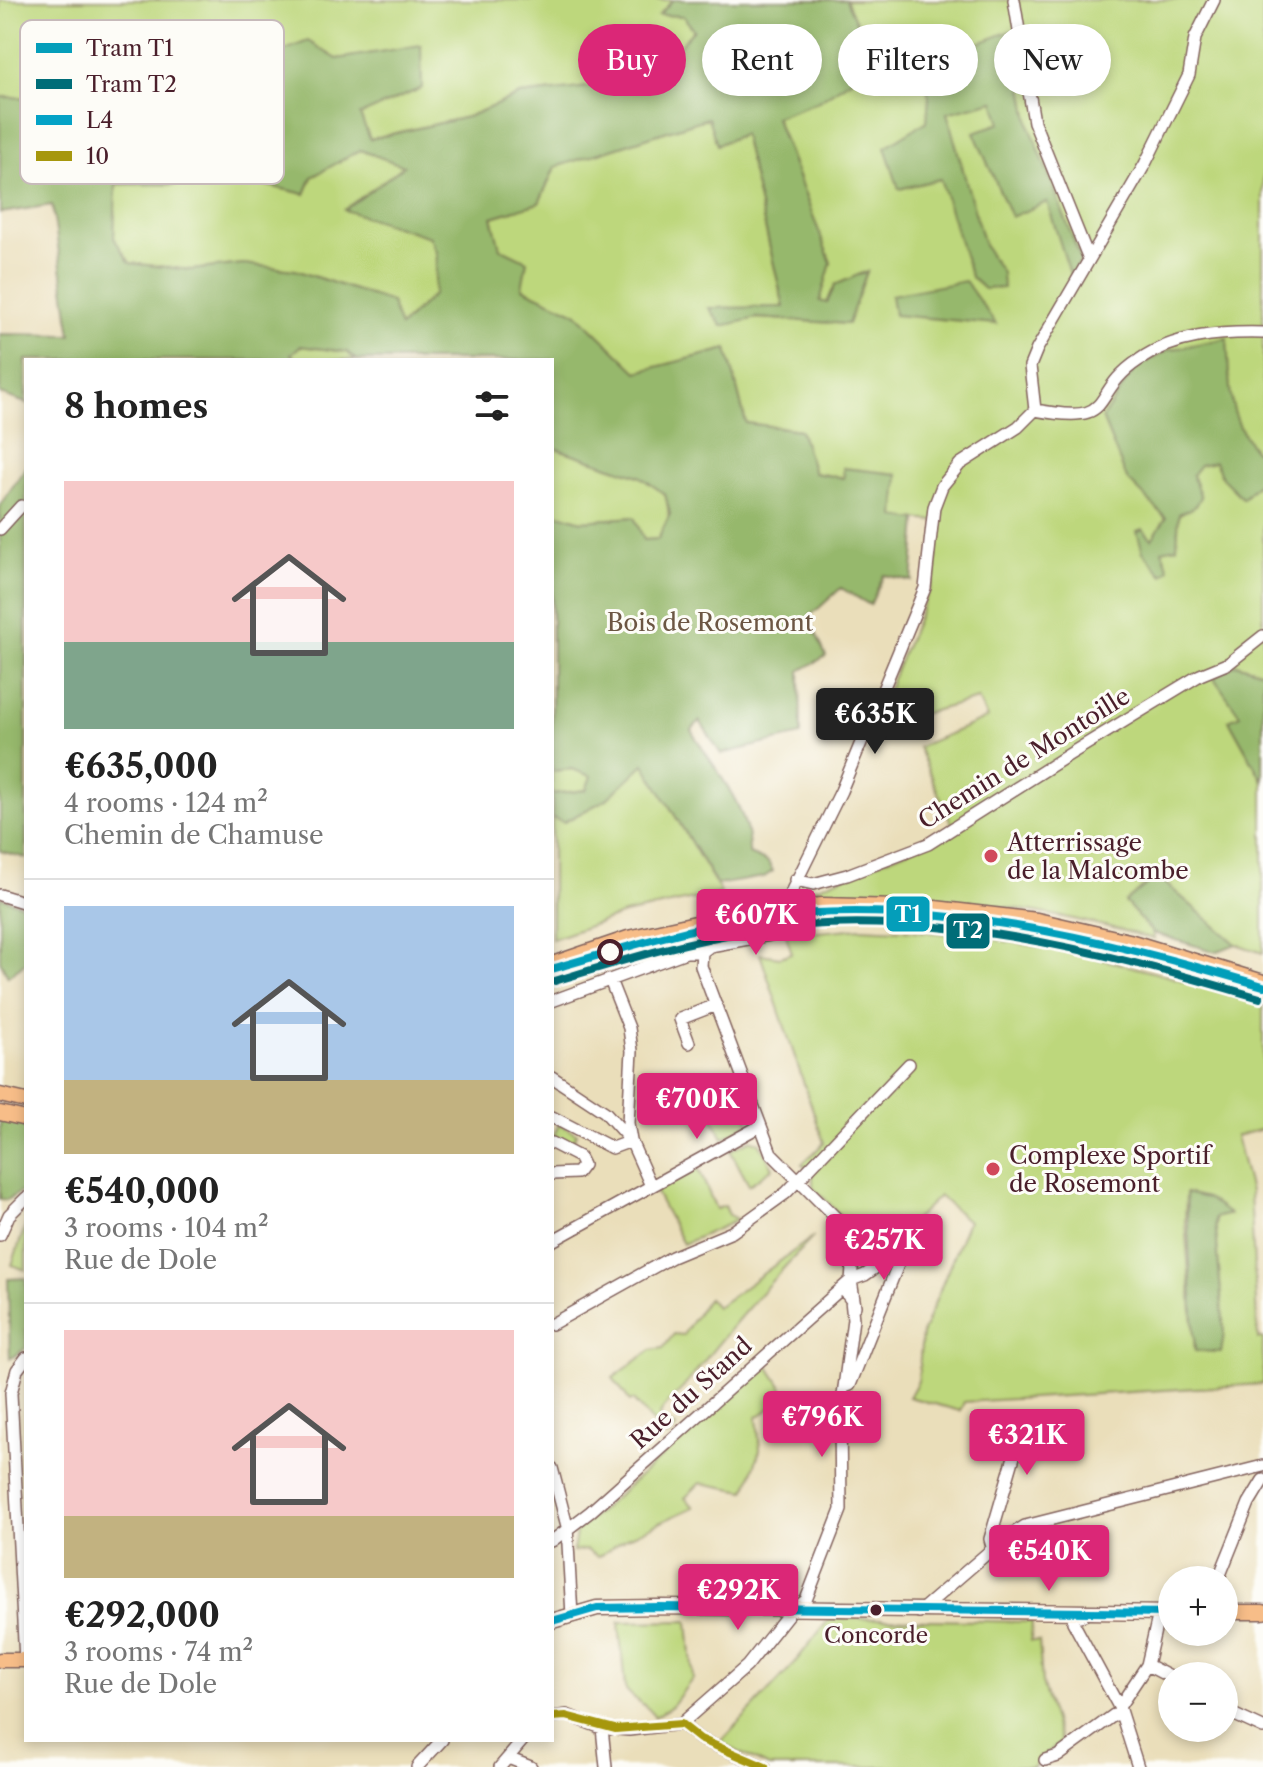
<!DOCTYPE html>
<meta charset="utf-8">
<style>
body{margin:0;font-family:"Libre Caslon Text",serif;background:#f6f6f6;color:#222;height:100vh;display:flex;flex-direction:column;font-size:30px;white-space:nowrap}
*{box-sizing:border-box;margin:0}
p{font-size:26px;color:#767676}
.icon{flex:none;width:44px;height:44px;fill:none;stroke:currentColor;stroke-width:2;stroke-linecap:round;stroke-linejoin:round}
.map{position:relative;flex:1;overflow:hidden}
.sheet{position:absolute;left:24px;top:358px;width:530px;height:1384px;display:flex;flex-direction:column;background:#fff;border-radius:0px;box-shadow:0 4px 12px #0003}
.sheet>*{flex:none}
.hud{position:absolute;left:578px;top:24px;width:564px;height:72px;display:flex;gap:16px}
.controls{position:absolute;left:1158px;top:1566px;display:grid;gap:16px}
.controls a{display:grid;place-items:center;width:80px;height:80px;border-radius:50%;background:#fff;box-shadow:0 4px 12px #0003;font-size:40px}
.price{position:absolute;translate:-50% -68px;padding:0 18px;border-radius:8px;background:#db2777;color:#fff;font-size:26px;line-height:52px;filter:drop-shadow(0 2px 4px #0008)}
.price::after{content:'';position:absolute;left:50%;top:48px;width:24px;height:18px;margin-left:-12px;background:inherit;clip-path:polygon(0 0,100% 0,50% 100%)}
.price.active{background:#222;color:#fff}
ul{padding:0;list-style:none}
li{display:grid;align-content:center;gap:16px;height:424px;padding:0 40px}
li+li{border-top:2px solid #e0e0e0}
li span{display:grid;place-items:center;height:248px;border-radius:0px;color:#555}
li>.icon{margin-inline-start:auto}
span .icon{width:144px;height:144px;fill:#fffc;stroke-width:1}
li b{font-size:34px}
h2{display:flex;justify-content:space-between;align-items:center;height:96px;padding:0 40px;font-size:34px}
.tag{padding:0 28px;border-radius:36px;background:#fff;box-shadow:0 4px 12px #0003;font-size:28px;line-height:72px}
.tag.active{background:#db2777;color:#fff}
.map>svg:first-child{display:block}
.green{fill:#bdd77c;stroke:#847b54;stroke-width:2;fill-rule:evenodd}
.forest{fill:#96b86c;stroke:#706c4c;stroke-width:2;fill-rule:evenodd}
.lines{fill:none;stroke-linecap:round;stroke-linejoin:round}
.minor-casing{stroke:#82625d;stroke-width:14}
.major-casing{stroke:#82625d;stroke-width:17}
.minor{stroke:#fff;stroke-width:11}
.major{stroke:#f7bd88;stroke-width:14}
.bus-1-casing{stroke:#fdfcf7;stroke-width:14}
.bus-2-casing{stroke:#fdfcf7;stroke-width:14}
.bus-1{stroke:#04a2c6;stroke-width:8}
.bus-2{stroke:#a6970d;stroke-width:8}
.tram-1-casing{stroke:#fdfcf7;stroke-width:14}
.tram-2-casing{stroke:#fdfcf7;stroke-width:14}
.tram-1{stroke:#049eba;stroke-width:8}
.tram-2{stroke:#006d78;stroke-width:8}
.poi-dot{fill:#d1495b;stroke:#fdfcf7;stroke-width:3}
.stop-dot{fill:#fdfcf7;stroke:#4a1f2b;stroke-width:4}
.bus-dot{fill:#4a1f2b;stroke:#fdfcf7;stroke-width:3}
.labels{text-anchor:middle;dominant-baseline:central;stroke-width:6;stroke-linejoin:round;paint-order:stroke}
.bus-label{font-size:22px;fill:#4a1f2b;stroke:#fdfcf7}
.park-label{font-size:24px;fill:#6c5643;stroke:#fdfcf7}
.street-label{font-size:24px;fill:#4a1f2b;stroke:#fdfcf7}
.poi-label{font-size:24px;fill:#4a1f2b;stroke:#fdfcf7;text-anchor:start}
.key{fill:#fdfcf7;stroke:#c7baba;stroke-width:2}
.key-label{font-size:22px;fill:#4a1f2b}
.line-badge{stroke:#fdfcf7;stroke-width:3}
.badge-label{font-size:22px;text-anchor:middle;font-weight:bold;fill:#fff}
</style>
<div class="map">
<svg width="1263" height="1767" viewBox="0 0 1263 1767">
<rect width="100%" height="100%" fill="#fdfcf7"/>
<filter id="ink" filterUnits="userSpaceOnUse"><feTurbulence type="fractalNoise" baseFrequency=".0125" numOctaves="2"/><feDisplacementMap in="SourceGraphic" scale="16" xChannelSelector="R" yChannelSelector="G"/><feConvolveMatrix kernelMatrix="1 2 1 2 8 2 1 2 1" color-interpolation-filters="sRGB"/></filter>
<filter id="wash" filterUnits="userSpaceOnUse"><feTurbulence type="fractalNoise" baseFrequency=".006" numOctaves="4" result="noise"/><feDisplacementMap in="SourceGraphic" scale="32" xChannelSelector="R" yChannelSelector="G"/><feGaussianBlur stdDeviation="1.8" result="paint"/><feColorMatrix in="noise" values="0 0 0 0 0 0 0 0 0 0 0 0 0 0 0 0 0 1.4 0 .05"/><feComposite in="paint" operator="in"/></filter>
<g filter="url(#wash)">
<rect width="100%" height="100%" fill="#eadeba"/>
<!-- green -->
<path class="green" d="M0 0H673L660 14 683 16 694 30 667 59 623 83 520 95 467 117 369 139 360 115 421 46 337 59 308 41 200 84 46 98 0 97Z
M846 0H1263V672L1236 664 1241 716 1229 720 1263 781V953L1236 944 1157 876 1126 902 1153 933 1154 939C1039 905 917 893 797 897L798 889 816 888 955 831 918 747 987 718 978 699 872 727 936 574 937 521 895 518 844 469 845 478 814 473 800 430 746 423 727 349 637 372 576 313 522 288 500 249 492 217 539 203 555 167 708 118 743 134 784 307 710 309 722 326 757 318 847 324 867 272 835 285 827 304 819 302 831 263 775 116 817 102 874 64Z
M360 150 405 165 345 210 430 237 437 255 435 294 399 327 391 302 295 270 243 264 191 270 130 263 114 239 115 184 265 185 305 194 312 177Z
M300 346 347 352 356 360H296L291 354Z
M552 447 639 476 665 494C670 512 671 523 658 539L644 540 634 517 582 521 552 512Z
M644 763 721 893 624 914 552 939V818L564 822 607 799Z
M572 769 592 775 586 790 552 794V771Z
M861 928C997 932 1134 961 1263 1006V1129L1236 1136 1250 1192 1258 1339H1263V1384L964 1402 960 1411 909 1397 918 1381 922 1334 968 1221 939 1196 862 1271C856 1232 842 1214 813 1188V1175L802 1164 824 1143 760 954 780 957 792 953 786 935ZM1186 1193 1228 1215 1215 1217 1224 1333 1221 1352 1195 1350 1185 1222Z
M736 1077 750 1115 746 1125 723 1138 698 1090Z
M559 1124 577 1134 569 1149 552 1139Z
M752 1140 759 1142 773 1168 749 1185 730 1150Z
M698 1168 716 1209 725 1206 729 1215 738 1220 683 1244 655 1191Z
M26 1224V1270L12 1265Z
M814 1236C768 1283 727 1331 687 1383 679 1394 665 1403 659 1416L676 1428 667 1438 633 1400 630 1401 613 1378 651 1350 663 1348 674 1334 683 1335 708 1298 716 1307 726 1301Z
M767 1364 788 1397 757 1417 760 1450 746 1491 700 1483 685 1498 694 1507 626 1538 598 1557 586 1550 573 1552 576 1532Z
M830 1618 1032 1622 1031 1641H1039L1042 1683 1061 1743 1039 1759 1034 1767H769L720 1743 792 1666Z
M688 1621 693 1678 672 1706 655 1717C647 1703 633 1701 625 1688L619 1622Z"/>
<!-- forest -->
<path class="forest" d="M673 0H846L875 64 817 102 775 117 831 263 820 301 827 303 835 285 867 271 848 324 757 318 722 326 709 308 784 307 743 134 717 145 708 118 555 167 539 203 492 217 500 248 527 261 522 288 576 313 637 372 727 349 746 423 800 430 814 473 844 478 843 468 898 474 895 517 917 520 912 581 884 575 870 605 841 588 809 617 826 656 800 671 801 735 721 754 700 721 691 730C713 768 751 808 749 854L768 862 773 871 764 877 717 885 644 764 607 799 564 822 552 818V794L586 790 591 776 572 769 552 771V512L582 521 634 517 644 540 658 539 670 514 665 494 639 476 552 447V360H356L347 352 300 346 291 354 296 360H26V403L0 394V334L71 335 52 205 0 213V97L46 98 200 84 308 41 337 59 421 45 422 88 360 115 370 139 467 117 520 95 623 83 667 59 694 30 683 16 659 15ZM360 150 404 166 344 210 430 237 437 255 434 294 400 327 391 302 295 270 243 264 191 270 130 263 114 238 116 184 265 185 305 194 312 177Z
M1013 30 1030 126 1081 260 1071 277 1047 202 1011 217 974 132 1001 123 994 101 947 113 984 245 1002 273 1003 288 984 289 971 277 940 179 899 189 885 147 927 121 929 96 920 65Z
M965 281 996 324 894 315 891 295Z
M1227 338C1231 391 1225 419 1263 460V483L1259 482 1243 499 1223 479 1215 462 1200 465 1192 475 1201 497 1196 506 1179 514 1177 547 1162 550 1169 569 1163 575 1143 552 1137 531 1143 529 1152 539 1166 518 1127 479 1102 418 1135 369 1168 350Z
M26 467V858L0 851V505Z
M1236 664 1263 672V781L1229 720 1240 715 1214 678Z
M1157 876 1236 944 1216 952 1153 933 1125 902Z
M0 897 26 906V962L8 976 0 961Z
M0 1119 26 1125V1189L7 1200 0 1199Z
M1186 1193 1207 1198 1229 1214 1215 1218 1224 1333 1221 1352 1195 1351Z
M26 1278V1348L10 1359 8 1279Z"/>
</g>
<g filter="url(#ink)">
<g class="lines">
<defs>
<path id="minor" d="M1014 0 1034 122 1089 259
M1035 410 1030 366 1037 349 1145 164 1189 75 1195 38 1214 0
M1035 410C1121 426 1086 395 1139 360 1175 335 1220 332 1263 333
M0 529 21 506
M795 880 813 884 847 875 928 844 1070 754 1200 675 1229 663 1263 636
M0 895 26 903
M610 980 629 1028 632 1051 628 1123 631 1141 651 1186
M552 1001 686 952H702L710 946 770 935 841 791 925 588 934 507 942 486 960 464 1018 427 1035 410
M689 1043 680 1019 716 1005
M552 1077 605 1112 631 1141 612 1148 552 1117
M552 1143 579 1157 583 1165 577 1173 552 1174
M0 1235 9 1215 26 1198
M552 1241 760 1126
M855 1306 851 1280 865 1275 905 1247
M552 1324 672 1257 732 1232 786 1193 909 1064
M844 1387 850 1385 905 1247
M1018 1443 1044 1442
M552 1468 567 1526 572 1616
M552 1541 590 1512 851 1280 853 1257 840 1222 771 1153 701 966 702 952
M993 1550 990 1539 1018 1443V1430L1014 1426
M1218 1580 1249 1503 1263 1480
M919 1612 1005 1538 1025 1526 1263 1466
M1084 1615 1074 1617 1073 1622 1119 1707 1138 1767
M25 1660 11 1393 17 1370 26 1358
M1147 1665 1172 1678
M1119 1707 1147 1665 1158 1617 1169 1616
M1224 1710 1263 1728
M552 1717 567 1715 602 1728 629 1730 681 1724 747 1666 789 1613 806 1600 841 1510 840 1418 853 1319 851 1300 843 1289
M681 1724 700 1739 765 1767
M602 1728 606 1767
M508 1758 531 1767
M1045 1760 1058 1756 1114 1715H1120
M417 1767 442 1740
M500 1767 523 1740"/>
<path id="major" d="M552 964 628 938 754 910 823 905 935 908 1037 920 1129 941 1263 982
M552 977C616 968 675 933 740 930 786 927 832 918 878 918 1018 919 1131 954 1263 994
M0 1095 26 1101
M0 1113 26 1119
M1224 1612H1263
M552 1621 597 1608 659 1607 1172 1613
M0 1660H26"/>
</defs>
<!-- minor casing -->
<use href="#minor" class="minor-casing"/>
<!-- major casing -->
<use href="#major" class="major-casing"/>
<!-- minor -->
<use href="#minor" class="minor"/>
<!-- major -->
<use href="#major" class="major"/>
<defs>
<path id="bus-1" d="M552 1621 597 1608 659 1607 1172 1613"/>
<path id="bus-2" d="M552 1717 566 1716 615 1729 681 1724 700 1739 765 1767"/>
</defs>
<!-- bus-1 casing -->
<use href="#bus-1" class="bus-1-casing"/>
<!-- bus-2 casing -->
<use href="#bus-2" class="bus-2-casing"/>
<!-- bus-1 -->
<use href="#bus-1" class="bus-1"/>
<!-- bus-2 -->
<use href="#bus-2" class="bus-2"/>
<defs>
<path id="tram-1" d="M552 969C619 949 688 927 757 918 932 896 1097 937 1263 986"/>
<path id="tram-2" d="M555 981C621 961 688 940 756 930 929 906 1095 949 1260 998"/>
</defs>
<!-- tram-1 casing -->
<use href="#tram-1" class="tram-1-casing"/>
<!-- tram-2 casing -->
<use href="#tram-2" class="tram-2-casing"/>
<!-- tram-1 -->
<use href="#tram-1" class="tram-1"/>
<!-- tram-2 -->
<use href="#tram-2" class="tram-2"/>
</g>
</g>
<!-- markers -->
<g class="poi-dot">
<circle cx="991" cy="856" r="8"/>
<circle cx="993" cy="1169" r="8"/>
</g>
<circle class="stop-dot" cx="610" cy="952" r="11"/>
<circle class="bus-dot" cx="876" cy="1610" r="7"/>
<g class="labels">
<!-- bus labels -->
<g class="bus-label">
<text x="876" y="1635">Concorde</text>
</g>
<!-- park labels -->
<g class="park-label">
<text x="710" y="622">Bois de Rosemont</text>
</g>
<!-- street labels -->
<g class="street-label">
<text transform="translate(1024 758) rotate(-32)">Chemin de Montoille</text>
<text transform="translate(691 1393) rotate(-42)">Rue du Stand</text>
</g>
<!-- poi labels -->
<g class="poi-label">
<text x="1007" y="842">Atterrissage<tspan x="1007" dy="28">de la Malcombe</tspan></text>
<text x="1009" y="1155">Complexe Sportif<tspan x="1009" dy="28">de Rosemont</tspan></text>
</g>
</g>
<!-- legend -->
<rect x="20" y="20" width="264" height="164" rx="12" class="key"/>
<rect x="36" y="43" width="36" height="10" fill="#049eba"/>
<rect x="36" y="79" width="36" height="10" fill="#006d78"/>
<rect x="36" y="115" width="36" height="10" fill="#04a2c6"/>
<rect x="36" y="151" width="36" height="10" fill="#a6970d"/>
<g class="key-label">
<text x="86" y="56">Tram T1</text>
<text x="86" y="92">Tram T2</text>
<text x="86" y="128">L4</text>
<text x="86" y="164">10</text>
</g>
<g class="line-badge">
<rect x="885" y="895" width="46" height="38" rx="8" fill="#049eba"/>
<rect x="945" y="912" width="46" height="38" rx="8" fill="#006d78"/>
</g>
<g class="badge-label">
<text x="908" y="922">T1</text>
<text x="968" y="938">T2</text>
</g>
</svg>
<div class="controls">
<a>+</a>
<a>−</a>
</div>
<b class="price active" style="left:875px;top:756px">€635K</b>
<b class="price" style="left:756px;top:957px">€607K</b>
<b class="price" style="left:697px;top:1141px">€700K</b>
<b class="price" style="left:884px;top:1282px">€257K</b>
<b class="price" style="left:822px;top:1459px">€796K</b>
<b class="price" style="left:1027px;top:1477px">€321K</b>
<b class="price" style="left:1049px;top:1593px">€540K</b>
<b class="price" style="left:738px;top:1632px">€292K</b>
<div class="hud">
<a class="tag active">Buy</a>
<a class="tag">Rent</a>
<a class="tag">Filters</a>
<a class="tag">New</a>
</div>
<section class="sheet">
<h2>8 homes<svg class="icon" aria-label="filters" viewBox="0 0 24 24"><path d="M4 7h16M4 17h16"/><circle cx="9" cy="7" r="2"/><circle cx="15" cy="17" r="2"/></svg></h2>
<ul>
<li><span style="background:linear-gradient(#f6c9c9 65%,#7fa58c 0)"><svg class="icon" aria-label="home" viewBox="0 0 24 24"><path d="M3 11l9-7 9 7M6 9v11h12V9"/></svg></span><div><b>€635,000</b><p>4 rooms · 124 m²</p><p>Chemin de Chamuse</p></div></li>
<li><span style="background:linear-gradient(#a9c7e8 70%,#c2b280 0)"><svg class="icon" aria-label="home" viewBox="0 0 24 24"><path d="M3 11l9-7 9 7M6 9v11h12V9"/></svg></span><div><b>€540,000</b><p>3 rooms · 104 m²</p><p>Rue de Dole</p></div></li>
<li><span style="background:linear-gradient(#f6c9c9 75%,#c2b280 0)"><svg class="icon" aria-label="home" viewBox="0 0 24 24"><path d="M3 11l9-7 9 7M6 9v11h12V9"/></svg></span><div><b>€292,000</b><p>3 rooms · 74 m²</p><p>Rue de Dole</p></div></li>
</ul>
</section>
</div>
